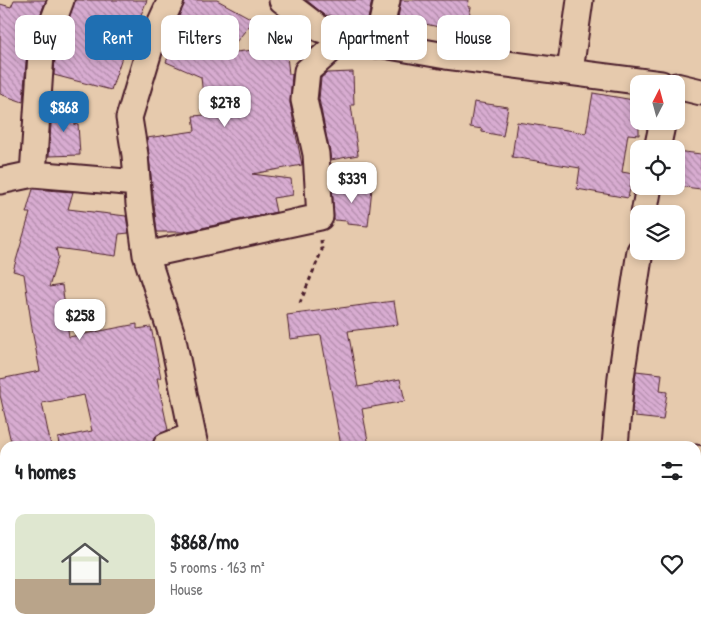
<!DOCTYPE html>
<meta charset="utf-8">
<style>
body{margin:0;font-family:"Patrick Hand",sans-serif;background:#f2f2f2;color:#202124;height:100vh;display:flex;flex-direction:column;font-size:19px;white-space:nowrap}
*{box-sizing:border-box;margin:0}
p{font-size:16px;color:#757577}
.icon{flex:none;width:28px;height:28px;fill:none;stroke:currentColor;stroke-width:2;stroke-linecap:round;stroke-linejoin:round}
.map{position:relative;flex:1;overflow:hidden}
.details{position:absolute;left:0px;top:441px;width:701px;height:196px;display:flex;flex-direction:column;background:#fff;border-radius:15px 15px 0 0;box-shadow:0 2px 8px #0003}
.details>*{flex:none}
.banner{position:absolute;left:15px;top:15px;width:671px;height:45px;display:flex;gap:10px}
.needle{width:32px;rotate:6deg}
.controls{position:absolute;left:630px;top:75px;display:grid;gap:10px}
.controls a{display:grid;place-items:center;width:55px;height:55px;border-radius:10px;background:#fff;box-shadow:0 2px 8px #0003;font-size:25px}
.price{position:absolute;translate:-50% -42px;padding:0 11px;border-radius:10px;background:#fff;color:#222;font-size:16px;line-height:32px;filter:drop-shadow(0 1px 2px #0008)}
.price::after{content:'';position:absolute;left:50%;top:30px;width:15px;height:11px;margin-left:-8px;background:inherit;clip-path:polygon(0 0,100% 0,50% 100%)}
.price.selected{background:#1f6fb2;color:#fff}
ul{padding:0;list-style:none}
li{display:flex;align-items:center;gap:15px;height:125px;padding:0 15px}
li+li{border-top:1px solid #e0e0e0}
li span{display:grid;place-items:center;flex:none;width:140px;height:100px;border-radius:10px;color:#555}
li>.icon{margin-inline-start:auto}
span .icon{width:60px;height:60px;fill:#fffc;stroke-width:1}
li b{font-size:21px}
h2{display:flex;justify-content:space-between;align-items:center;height:60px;padding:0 15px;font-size:21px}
.pill{padding:0 18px;border-radius:10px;background:#fff;box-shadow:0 2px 8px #0003;font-size:18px;line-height:45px}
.pill.selected{background:#1f6fb2;color:#fff}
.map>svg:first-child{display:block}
.building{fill:url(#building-back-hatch);stroke:#4a1f2b}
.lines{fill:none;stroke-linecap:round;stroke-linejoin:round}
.minor-casing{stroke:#4a1f2b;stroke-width:29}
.path{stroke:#4a1f2b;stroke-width:3;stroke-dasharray:4 4;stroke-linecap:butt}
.minor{stroke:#e6caad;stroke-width:25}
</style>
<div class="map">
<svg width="701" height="637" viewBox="0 0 701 637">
<defs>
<pattern id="building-back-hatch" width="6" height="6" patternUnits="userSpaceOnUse" patternTransform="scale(1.25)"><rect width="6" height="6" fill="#d8acd1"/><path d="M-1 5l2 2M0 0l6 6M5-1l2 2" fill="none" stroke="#b18baa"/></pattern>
</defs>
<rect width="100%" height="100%" fill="#e6caad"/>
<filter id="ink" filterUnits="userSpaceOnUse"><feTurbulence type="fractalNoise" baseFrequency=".02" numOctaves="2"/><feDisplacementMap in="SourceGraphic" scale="10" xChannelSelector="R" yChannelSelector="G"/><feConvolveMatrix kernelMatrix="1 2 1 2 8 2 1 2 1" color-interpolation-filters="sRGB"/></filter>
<g filter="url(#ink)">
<!-- building -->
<path class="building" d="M14 0H46L27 49 23 102 0 94V4L11 7Z
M75 0H147L127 49 125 48 111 90 54 75 55 57Z
M185 0H217L254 20 227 53 280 47 281 56H287L289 74H292L290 103 302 165 252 174 291 179 293 195 273 198 276 212 183 232H157L147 138 195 131 193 116 205 115 201 77 166 62 185 22 178 18Z
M306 0H372L368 19H365V21L325 15Z
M401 0H469L468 7H471L466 33 398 18Z
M353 72 354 105H351L358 155 331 160 319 99 321 78 327 73Z
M593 93 639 101V135L628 134 622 172 633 174 628 198 577 189 580 168 512 157 517 122 586 133Z
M474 102 508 107 503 136 482 132V129L470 127Z
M74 107 75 125 78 124 80 155 49 156 52 108Z
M676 151 701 154V189L676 186Z
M332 183 372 188 368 226 347 224V221L334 220Z
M33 189 73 192 68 209 126 216 129 233 119 234 116 256 56 248 58 257 49 287 62 285 69 337 137 324V329L151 327 161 378H157L168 430 155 437 152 445 59 446 58 438 92 431 84 395 42 403 51 446H12L0 395V379L40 371 33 335 24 274 13 271 30 213H26Z
M394 301 398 325 348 331 358 387 400 379 405 401 362 409 369 446H341L321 335 290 339 287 315Z
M636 371 662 374 660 391 667 392 663 420 635 417V413L632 412Z"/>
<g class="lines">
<defs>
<path id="minor" d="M171 0 152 41 129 118 135 155 139 204 146 255 172 335 195 446
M282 0 320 29 361 41 446 56 661 84
M377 45 387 0
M570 71 580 0
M676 86 701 92
M657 149 663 121
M33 174 41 54 61 0
M0 181 33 174 137 183
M644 214 649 186
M146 255 320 217 316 154 304 100 307 71 334 47 361 41
M166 446 192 436
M615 446 621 377 640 251
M696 458 701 459
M233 632 234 637"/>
</defs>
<!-- minor casing -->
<use href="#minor" class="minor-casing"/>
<!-- path -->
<path class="path" d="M300 303 322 250 321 240
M362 632 364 637"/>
<!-- minor -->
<use href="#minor" class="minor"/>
</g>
</g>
</svg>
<div class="controls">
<a><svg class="needle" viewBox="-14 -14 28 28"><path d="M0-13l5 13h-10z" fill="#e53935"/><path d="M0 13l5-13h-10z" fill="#757577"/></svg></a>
<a><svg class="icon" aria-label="locate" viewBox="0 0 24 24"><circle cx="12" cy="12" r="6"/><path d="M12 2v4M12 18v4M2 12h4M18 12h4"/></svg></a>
<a><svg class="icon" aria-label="layers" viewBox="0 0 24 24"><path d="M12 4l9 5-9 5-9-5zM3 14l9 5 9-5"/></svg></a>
</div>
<b class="price" style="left:225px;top:128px">$278</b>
<b class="price selected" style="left:64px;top:133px">$868</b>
<b class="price" style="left:352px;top:204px">$339</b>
<b class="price" style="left:80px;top:341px">$258</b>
<div class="banner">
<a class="pill">Buy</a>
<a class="pill selected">Rent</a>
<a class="pill">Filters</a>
<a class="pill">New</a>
<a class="pill">Apartment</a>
<a class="pill">House</a>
</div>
<section class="details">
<h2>4 homes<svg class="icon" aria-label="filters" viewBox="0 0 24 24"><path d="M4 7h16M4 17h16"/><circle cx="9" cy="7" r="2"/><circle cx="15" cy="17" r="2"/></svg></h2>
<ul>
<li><span style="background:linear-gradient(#dfe7d0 65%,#b9a48a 0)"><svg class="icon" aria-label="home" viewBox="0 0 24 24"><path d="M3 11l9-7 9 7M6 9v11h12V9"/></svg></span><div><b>$868/mo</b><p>5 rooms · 163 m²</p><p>House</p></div><svg class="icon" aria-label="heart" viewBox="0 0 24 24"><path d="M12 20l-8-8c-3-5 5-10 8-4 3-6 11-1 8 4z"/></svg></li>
</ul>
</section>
</div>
